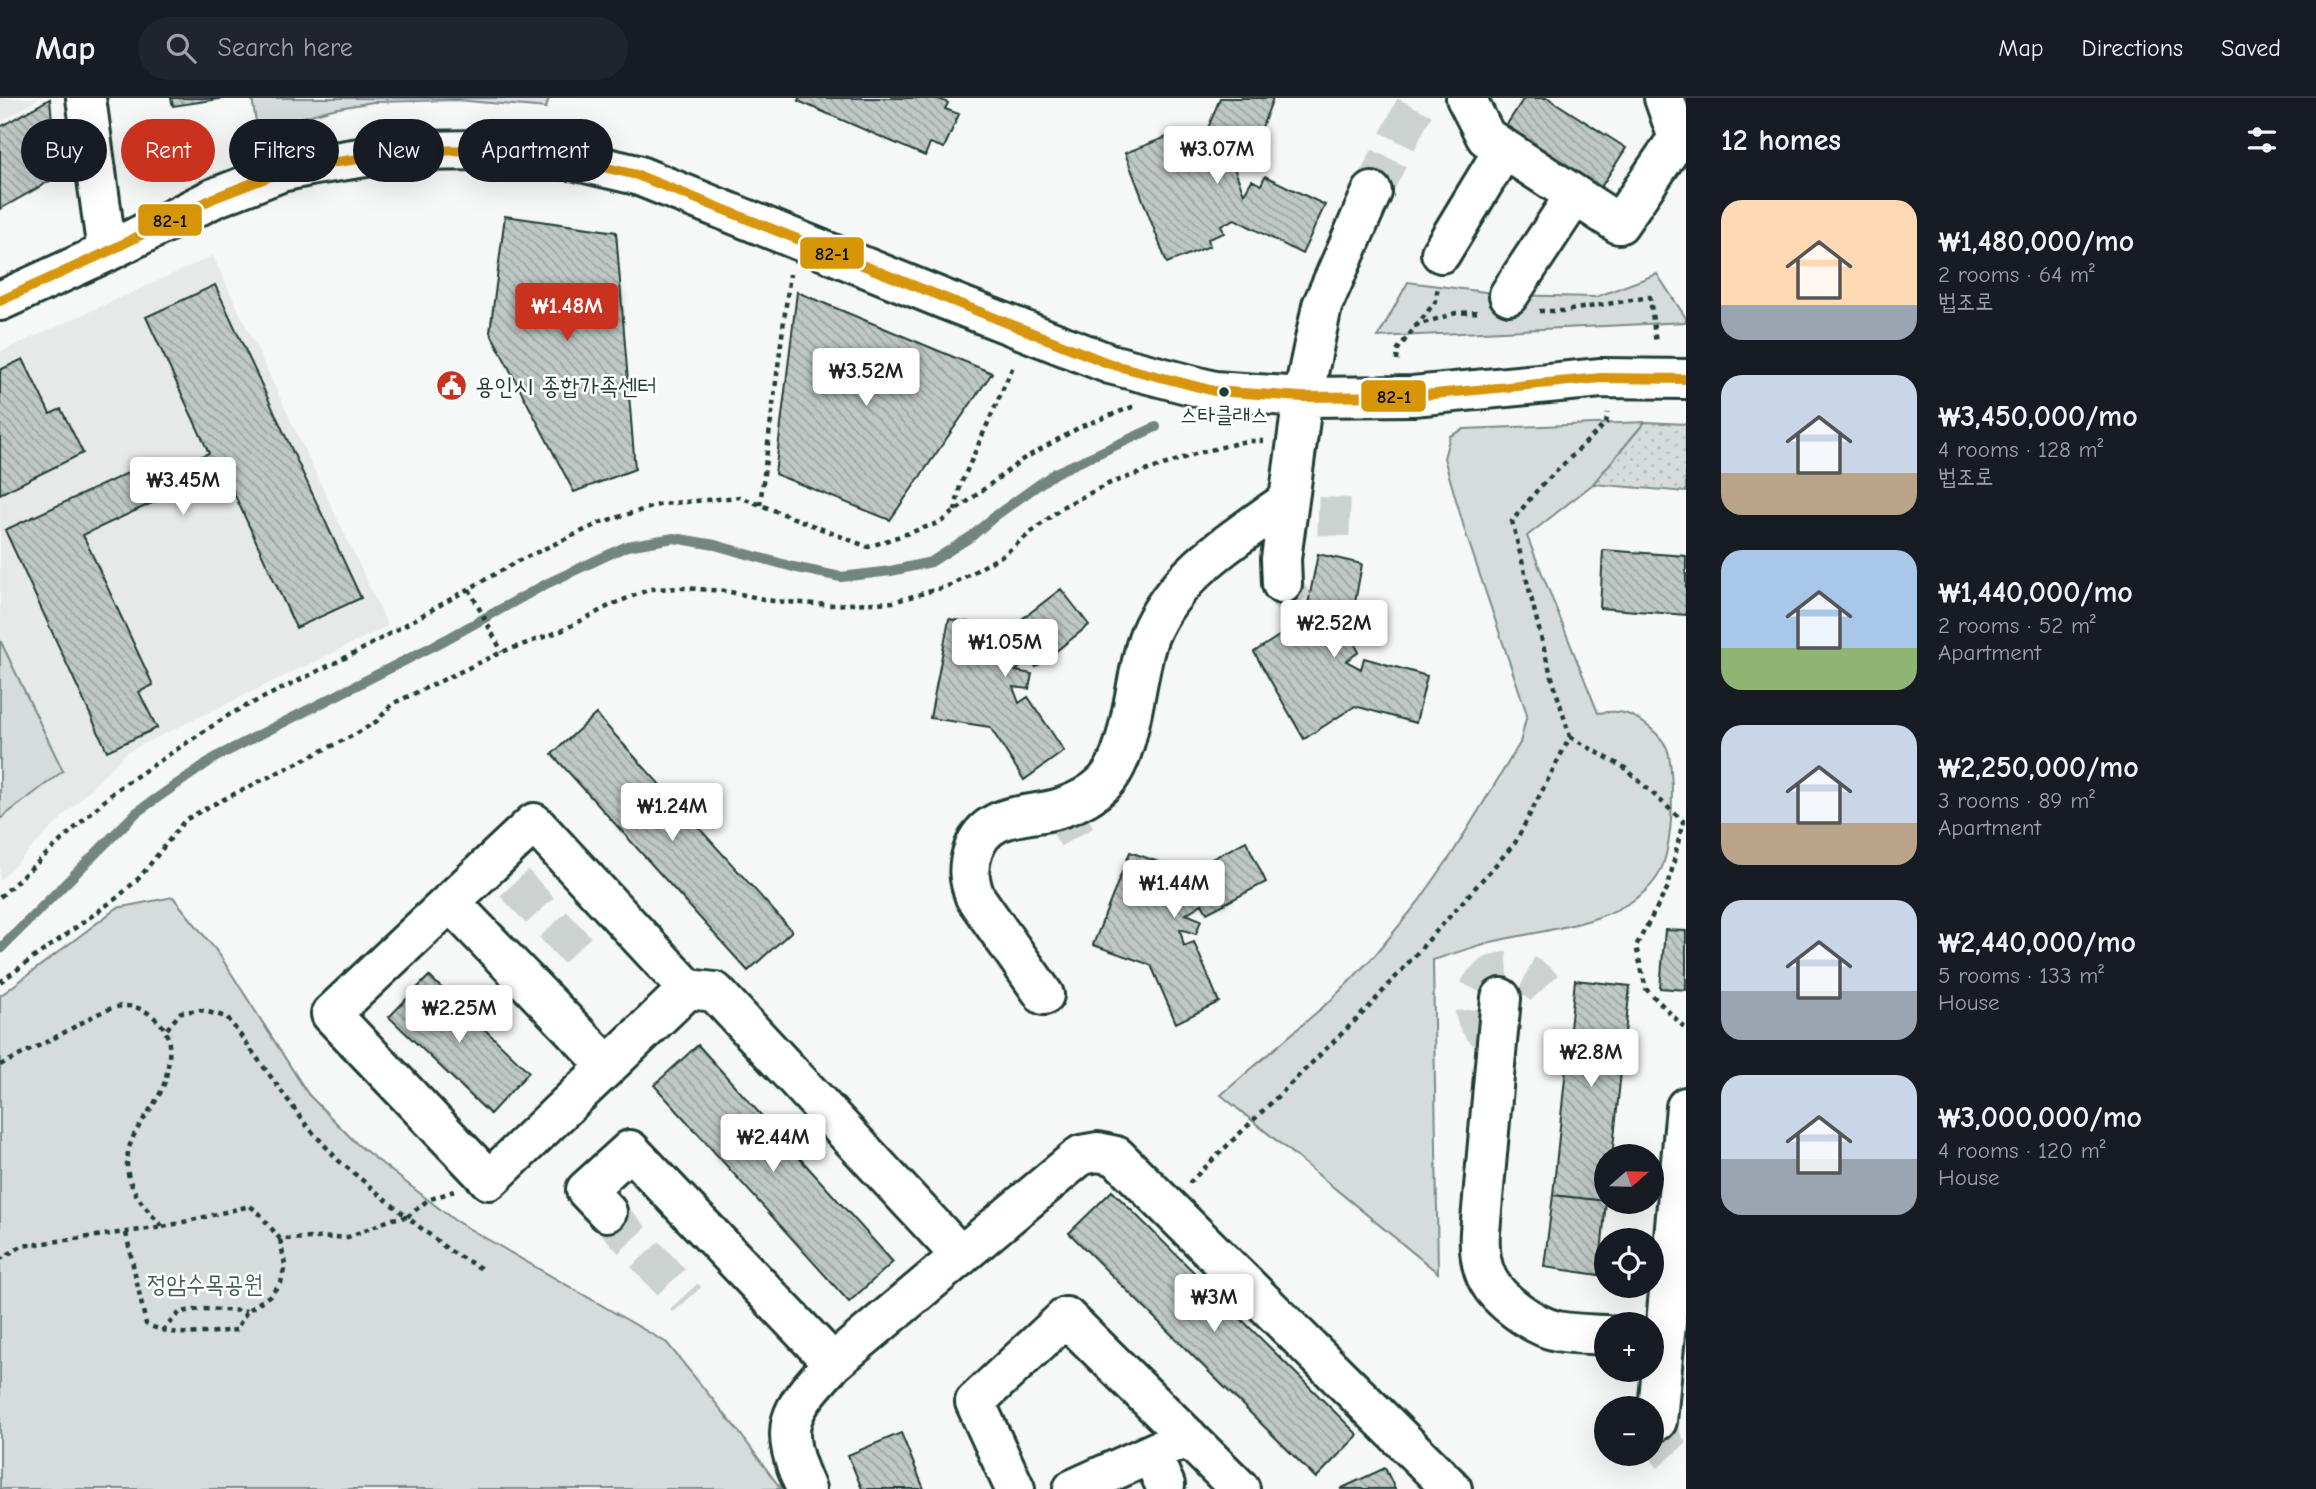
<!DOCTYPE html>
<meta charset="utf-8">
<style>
body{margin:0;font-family:"Comic Neue","Poor Story",sans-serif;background:#20242c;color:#f1f3f6;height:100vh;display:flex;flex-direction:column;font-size:26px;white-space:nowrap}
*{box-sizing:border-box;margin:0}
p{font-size:23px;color:#9ea1a6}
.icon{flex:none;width:38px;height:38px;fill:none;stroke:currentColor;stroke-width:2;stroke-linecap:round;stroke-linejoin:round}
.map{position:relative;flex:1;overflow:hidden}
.drawer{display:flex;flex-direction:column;background:#171b24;width:630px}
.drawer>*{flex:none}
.hud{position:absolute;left:21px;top:21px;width:665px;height:63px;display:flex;gap:14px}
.needle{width:46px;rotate:70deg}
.buttons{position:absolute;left:1594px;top:1046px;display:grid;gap:14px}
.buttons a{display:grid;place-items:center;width:70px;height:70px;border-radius:50%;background:#171b24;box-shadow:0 7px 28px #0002;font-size:35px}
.price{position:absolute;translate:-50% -60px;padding:0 16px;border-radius:7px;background:#fff;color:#222;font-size:23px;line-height:46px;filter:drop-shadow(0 2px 4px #0008)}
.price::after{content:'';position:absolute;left:50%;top:42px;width:21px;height:16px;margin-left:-10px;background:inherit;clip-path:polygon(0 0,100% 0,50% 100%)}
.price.selected{background:#c8321e;color:#fff}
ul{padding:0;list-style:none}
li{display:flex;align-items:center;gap:21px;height:175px;padding:0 35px}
li span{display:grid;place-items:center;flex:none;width:196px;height:140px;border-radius:21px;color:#555}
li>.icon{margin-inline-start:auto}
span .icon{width:84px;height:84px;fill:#fffc;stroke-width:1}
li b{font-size:30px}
h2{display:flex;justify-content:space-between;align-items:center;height:84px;padding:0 35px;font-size:30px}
.tag{padding:0 24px;border-radius:32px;background:#171b24;box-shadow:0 7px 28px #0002;font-size:24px;line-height:63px}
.tag.selected{background:#c8321e;color:#fff}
header{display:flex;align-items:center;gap:42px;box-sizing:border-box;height:98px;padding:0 35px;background:#171b24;border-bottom:2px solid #363941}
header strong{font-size:33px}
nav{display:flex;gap:38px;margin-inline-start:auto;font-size:24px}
.search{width:490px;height:63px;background:#20242c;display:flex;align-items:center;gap:18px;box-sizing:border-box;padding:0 24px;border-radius:38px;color:#9ea1a6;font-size:26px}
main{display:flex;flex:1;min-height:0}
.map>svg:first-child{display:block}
.built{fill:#e6e9e8}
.park{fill:#d6dcdb;stroke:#7a8c88;stroke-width:2}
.garden{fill:url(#garden-dots);stroke:#7a8c88;stroke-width:2}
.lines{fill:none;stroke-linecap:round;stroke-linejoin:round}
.stream{stroke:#72857f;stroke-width:10}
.building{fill:url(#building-back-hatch);stroke:#1f3d34;stroke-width:2}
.minor-tunnel{stroke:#cbd2d0;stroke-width:38;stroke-dasharray:38 19;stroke-linecap:butt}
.minor-casing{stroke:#1f3d34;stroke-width:44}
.path{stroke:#1f3d34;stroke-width:4.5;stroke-dasharray:5 5;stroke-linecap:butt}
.minor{stroke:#fff;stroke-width:38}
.bus-1-casing{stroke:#fff;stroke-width:16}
.bus-1{stroke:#d79608;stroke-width:10}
.bus-dot{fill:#1f3d34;stroke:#fff;stroke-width:2.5}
.labels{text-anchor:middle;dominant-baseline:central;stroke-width:5;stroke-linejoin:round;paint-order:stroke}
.bus-label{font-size:22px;fill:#1f3d34;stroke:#fff}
.poi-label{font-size:24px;fill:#1f3d34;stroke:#fff;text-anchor:start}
.park-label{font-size:24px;fill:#445d55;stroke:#fff}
.line-badge{stroke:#fff;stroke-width:2.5}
.pale-badge-label{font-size:19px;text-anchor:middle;font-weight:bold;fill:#111}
</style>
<header>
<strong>Map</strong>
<div class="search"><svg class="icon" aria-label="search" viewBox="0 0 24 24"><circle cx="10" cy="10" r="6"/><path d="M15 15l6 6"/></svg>Search here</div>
<nav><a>Map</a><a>Directions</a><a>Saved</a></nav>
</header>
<main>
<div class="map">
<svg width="1686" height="1391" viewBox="0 0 1686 1391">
<defs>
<pattern id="garden-dots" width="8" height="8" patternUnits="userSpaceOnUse" patternTransform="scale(1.75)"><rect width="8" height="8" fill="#d6dcdb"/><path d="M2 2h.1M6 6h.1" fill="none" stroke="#b7bebd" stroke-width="1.8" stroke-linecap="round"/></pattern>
<pattern id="building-back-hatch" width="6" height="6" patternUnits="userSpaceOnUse" patternTransform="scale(1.75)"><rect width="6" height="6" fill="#c0c9c6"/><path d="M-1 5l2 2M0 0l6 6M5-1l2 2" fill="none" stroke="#9ba4a2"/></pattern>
</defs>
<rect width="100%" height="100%" fill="#f6f7f7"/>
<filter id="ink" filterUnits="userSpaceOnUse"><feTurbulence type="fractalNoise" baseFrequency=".0143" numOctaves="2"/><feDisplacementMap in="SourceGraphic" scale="14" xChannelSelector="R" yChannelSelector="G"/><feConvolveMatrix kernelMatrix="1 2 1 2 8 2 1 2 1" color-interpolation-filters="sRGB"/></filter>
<g filter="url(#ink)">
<!-- built -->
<path class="built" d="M0 0H39L0 25Z
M213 158 388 528 127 654 0 782V254Z"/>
<!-- park -->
<path class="park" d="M252 0H549L546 10 457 2 373 4 333 11 277 26 256 24Z
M1657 176 1686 220V224L1378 239 1408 184 1509 197 1596 199Z
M1645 324 1593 386 1527 438 1598 615C1605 614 1612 613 1619 614 1637 616 1666 639 1669 657 1674 687 1674 758 1655 782 1624 825 1544 832 1495 843 1474 848 1454 856 1433 862L1438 1175 1221 997 1331 902 1376 856 1419 803 1452 756 1520 645 1527 616 1465 433 1444 360 1450 338 1464 331Z
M0 542 63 673 0 721Z
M173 799 219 856 308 996 357 1046 454 1122 667 1245 736 1330 781 1391H0V898L117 810Z"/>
<!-- garden -->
<path class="garden" d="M1645 324 1686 326V394L1593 386Z"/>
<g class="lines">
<!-- stream -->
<path class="stream" d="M0 851 137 714 216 659 445 542 546 486 627 448 674 440 715 447 793 469 841 479 891 473 931 464 972 438 995 418 1055 375 1156 329"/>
</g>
<!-- building -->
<path class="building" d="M171 0H226L173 8Z
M799 0H937L948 5 945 11 959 16 944 50 930 45 925 58 798 3Z
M1220 0H1273L1254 50 1246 48 1242 60 1228 54 1244 96 1252 82 1261 87 1265 78 1325 107 1302 156 1235 121 1221 127 1224 135 1208 141 1210 148 1167 165 1125 55 1169 38 1171 45 1185 39 1187 47 1204 40Z
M1524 0H1548L1626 50 1599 92 1504 31Z
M50 1 57 79 0 111V29Z
M505 118 616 134 635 371 574 394 490 234Z
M215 187 361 500 296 530 233 393 218 400 208 379 83 437 153 587 139 594 157 630 107 653 5 432 160 360 166 374 209 355 146 219Z
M797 194 992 275 890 422 775 376Z
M23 261 50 316 61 311 83 355 0 396V272Z
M1603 452 1686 458V517L1600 510Z
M1318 456 1362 466 1350 532 1340 530 1338 549 1351 540 1359 554 1346 563 1361 571 1364 560 1427 578 1416 625 1355 608 1304 641 1254 554 1305 521Z
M1061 491 1089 527 1036 569 1029 560 1016 573 1032 576 1029 591 1013 589 1019 605 1028 599 1064 653 1024 682 990 629 930 620 949 521 1009 531Z
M596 616 792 833 748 873 552 656Z
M1246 743 1266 784 1207 815 1202 806 1186 816 1201 822 1196 836 1180 831 1184 848 1194 844 1219 904 1176 925 1151 867 1093 847 1130 754 1187 774Z
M1665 832 1686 833V892L1660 890Z
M429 878 529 974 490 1016 389 919Z
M1575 882 1630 888 1612 1059H1606V1103L1553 1097Z
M698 947 893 1164 849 1204 654 987Z
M1112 1093 1358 1337 1316 1380 1069 1135Z
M1553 1097 1606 1103 1599 1177 1544 1169Z
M901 1335 924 1391H862L848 1357Z
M1385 1370 1395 1391H1340Z"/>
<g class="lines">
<!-- minor-tunnel -->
<path class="minor-tunnel" d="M1372 94 1416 6 1406 0
M1318 418 1350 419
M1282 486 1295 507
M1067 721 1077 739
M514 785 577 852
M1497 939C1442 917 1495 838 1544 890
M607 1114 687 1202
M1657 1323C1661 1342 1668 1359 1686 1368"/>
<defs>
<path id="minor" d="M86 0 107 154
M1466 0 1486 39 1619 126 1678 40 1664 0
M1441 155 1504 51
M1509 197 1575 97
M0 203 107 154 214 100 281 74 315 67 385 56 418 53 481 52 577 63 637 77 946 202 1110 266 1214 293 1303 299 1413 298 1601 280 1686 281
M1282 486 1281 461 1303 299 1322 208 1372 94
M450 804 608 968
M688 891 489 1082 331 916 534 725 688 891 715 894 961 1158
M1044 897 975 799C969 782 967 770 973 753 987 711 1030 721 1063 709 1078 704 1093 696 1104 685 1133 656 1134 577 1149 538 1174 476 1237 439 1289 402
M1501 900 1480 1134C1479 1150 1480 1167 1488 1182 1499 1203 1534 1228 1557 1233 1573 1236 1590 1236 1606 1237
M607 1114 586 1092 630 1052 833 1265
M1657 1323 1686 1009
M1151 1356 1165 1387
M806 1391C777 1327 788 1314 833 1265L1081 1057 1098 1054 1116 1058 1452 1391
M1015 1391 975 1304 1066 1219 1240 1391
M1073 1391 1188 1339"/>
</defs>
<!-- minor casing -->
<use href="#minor" class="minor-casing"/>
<!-- path -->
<path class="path" d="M1539 213H1564L1650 199 1656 246
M1414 228 1456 215 1481 214
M1397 263 1398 251 1436 203 1438 187
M760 407 790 176
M955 413 960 388 1014 266
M469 491 502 554
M1570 639 1625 670 1683 723 1668 789 1636 848 1646 891 1686 931
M0 799 117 691 232 615 359 553 518 463 602 424 662 406 740 399 868 449 941 424 1023 361 1082 328 1135 308
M0 884 118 799 140 779 185 722 210 708 356 636 377 623 392 606 502 554 561 533 611 507 650 491 684 490 726 493 773 503 830 507 893 504 951 487 1003 457 1064 408 1108 386 1198 355 1246 343H1263
M167 931 181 914 200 912 227 919 307 1028 339 1063 407 1119 428 1102 454 1093
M0 967C23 956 45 945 67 933 84 924 106 908 126 908 139 908 150 915 159 924 173 938 170 960 166 979 160 1007 133 1026 128 1055 122 1086 144 1109 163 1129L22 1148 0 1161
M1189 1085 1368 910 1515 745 1570 639 1547 563 1512 423 1539 390 1606 325 1608 315
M163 1129 250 1108 259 1115 280 1141 348 1139 392 1121 407 1119 450 1153 482 1171
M126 1135 146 1226C175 1240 205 1235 236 1232L247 1213 269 1198 281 1185 285 1167 280 1141
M162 1233 180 1214 202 1211 247 1213"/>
<!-- minor -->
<use href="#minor" class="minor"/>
<defs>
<path id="bus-1" d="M0 203 107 154 214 100 281 74 315 67 418 53 481 52 577 63 637 77 1110 266 1214 293 1303 299 1413 298 1601 280 1686 281"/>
</defs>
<!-- bus-1 casing -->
<use href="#bus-1" class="bus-1-casing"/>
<!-- bus-1 -->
<use href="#bus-1" class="bus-1"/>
</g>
</g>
<!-- icons -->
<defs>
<symbol id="civic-disc" viewBox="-11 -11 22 22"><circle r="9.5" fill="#c8321e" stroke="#fff"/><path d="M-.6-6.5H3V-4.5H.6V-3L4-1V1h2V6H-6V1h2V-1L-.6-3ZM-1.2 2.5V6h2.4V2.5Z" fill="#fff"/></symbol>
</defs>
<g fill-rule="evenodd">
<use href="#civic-disc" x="434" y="270" width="35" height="35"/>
</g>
<!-- markers -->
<circle class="bus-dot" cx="1224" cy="294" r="6"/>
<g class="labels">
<!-- bus labels -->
<g class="bus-label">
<text x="1224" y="317">스타클래스</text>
</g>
<!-- poi labels -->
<g class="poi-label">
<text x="475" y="288">용인시 종합가족센터</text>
</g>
<!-- park labels -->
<g class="park-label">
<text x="205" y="1186">정암수목공원</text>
</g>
</g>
<g class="line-badge">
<rect x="137" y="105" width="66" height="34" rx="7" fill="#d79608"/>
<rect x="799" y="138" width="66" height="34" rx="7" fill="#d79608"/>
<rect x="1360" y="281" width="67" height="34" rx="7" fill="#d79608"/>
</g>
<g class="pale-badge-label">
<text x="170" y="129">82-1</text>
<text x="832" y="162">82-1</text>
<text x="1394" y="305">82-1</text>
</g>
</svg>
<div class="buttons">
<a><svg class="needle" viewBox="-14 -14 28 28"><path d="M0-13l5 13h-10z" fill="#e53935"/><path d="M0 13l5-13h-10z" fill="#9ea1a6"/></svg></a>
<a><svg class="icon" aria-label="locate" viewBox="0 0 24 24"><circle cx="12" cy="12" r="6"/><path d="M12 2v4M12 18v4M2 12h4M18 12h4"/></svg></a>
<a>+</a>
<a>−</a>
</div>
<b class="price" style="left:1217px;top:88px">₩3.07M</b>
<b class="price selected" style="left:567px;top:245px">₩1.48M</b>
<b class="price" style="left:866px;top:310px">₩3.52M</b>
<b class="price" style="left:183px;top:419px">₩3.45M</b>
<b class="price" style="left:1334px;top:562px">₩2.52M</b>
<b class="price" style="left:1005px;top:581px">₩1.05M</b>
<b class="price" style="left:672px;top:745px">₩1.24M</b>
<b class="price" style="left:1174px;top:822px">₩1.44M</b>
<b class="price" style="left:459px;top:947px">₩2.25M</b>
<b class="price" style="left:1591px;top:991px">₩2.8M</b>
<b class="price" style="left:773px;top:1076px">₩2.44M</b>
<b class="price" style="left:1214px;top:1236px">₩3M</b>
<div class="hud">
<a class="tag">Buy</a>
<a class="tag selected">Rent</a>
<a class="tag">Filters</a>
<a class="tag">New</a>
<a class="tag">Apartment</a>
</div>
</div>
<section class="drawer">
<h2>12 homes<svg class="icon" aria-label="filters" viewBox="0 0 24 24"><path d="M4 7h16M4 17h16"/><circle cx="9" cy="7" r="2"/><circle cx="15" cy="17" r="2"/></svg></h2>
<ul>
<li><span style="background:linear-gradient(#ffd9b3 75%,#9aa5b1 0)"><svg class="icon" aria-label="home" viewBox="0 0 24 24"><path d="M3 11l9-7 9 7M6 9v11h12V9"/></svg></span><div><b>₩1,480,000/mo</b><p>2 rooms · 64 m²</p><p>법조로</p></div></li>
<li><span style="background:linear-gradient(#c9d6e8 70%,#b9a48a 0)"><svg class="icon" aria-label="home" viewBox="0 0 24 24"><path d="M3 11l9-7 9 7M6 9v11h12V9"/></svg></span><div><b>₩3,450,000/mo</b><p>4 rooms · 128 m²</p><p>법조로</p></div></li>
<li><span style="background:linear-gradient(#a9c7e8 70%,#8fb573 0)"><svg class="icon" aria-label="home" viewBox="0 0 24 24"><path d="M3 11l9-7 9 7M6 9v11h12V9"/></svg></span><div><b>₩1,440,000/mo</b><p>2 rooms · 52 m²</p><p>Apartment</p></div></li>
<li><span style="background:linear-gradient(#c9d6e8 70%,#b9a48a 0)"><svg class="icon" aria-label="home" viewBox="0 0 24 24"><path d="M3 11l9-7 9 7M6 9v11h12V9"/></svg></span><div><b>₩2,250,000/mo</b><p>3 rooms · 89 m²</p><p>Apartment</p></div></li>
<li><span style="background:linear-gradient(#c9d6e8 65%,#9aa5b1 0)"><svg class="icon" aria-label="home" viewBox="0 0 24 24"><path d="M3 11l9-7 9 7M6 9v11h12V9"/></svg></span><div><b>₩2,440,000/mo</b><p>5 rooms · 133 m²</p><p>House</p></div></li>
<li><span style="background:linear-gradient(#c9d6e8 60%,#9aa5b1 0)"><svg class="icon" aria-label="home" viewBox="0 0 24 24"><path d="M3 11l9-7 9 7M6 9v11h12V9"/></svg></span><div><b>₩3,000,000/mo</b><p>4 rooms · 120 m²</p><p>House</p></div></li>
</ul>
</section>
</main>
